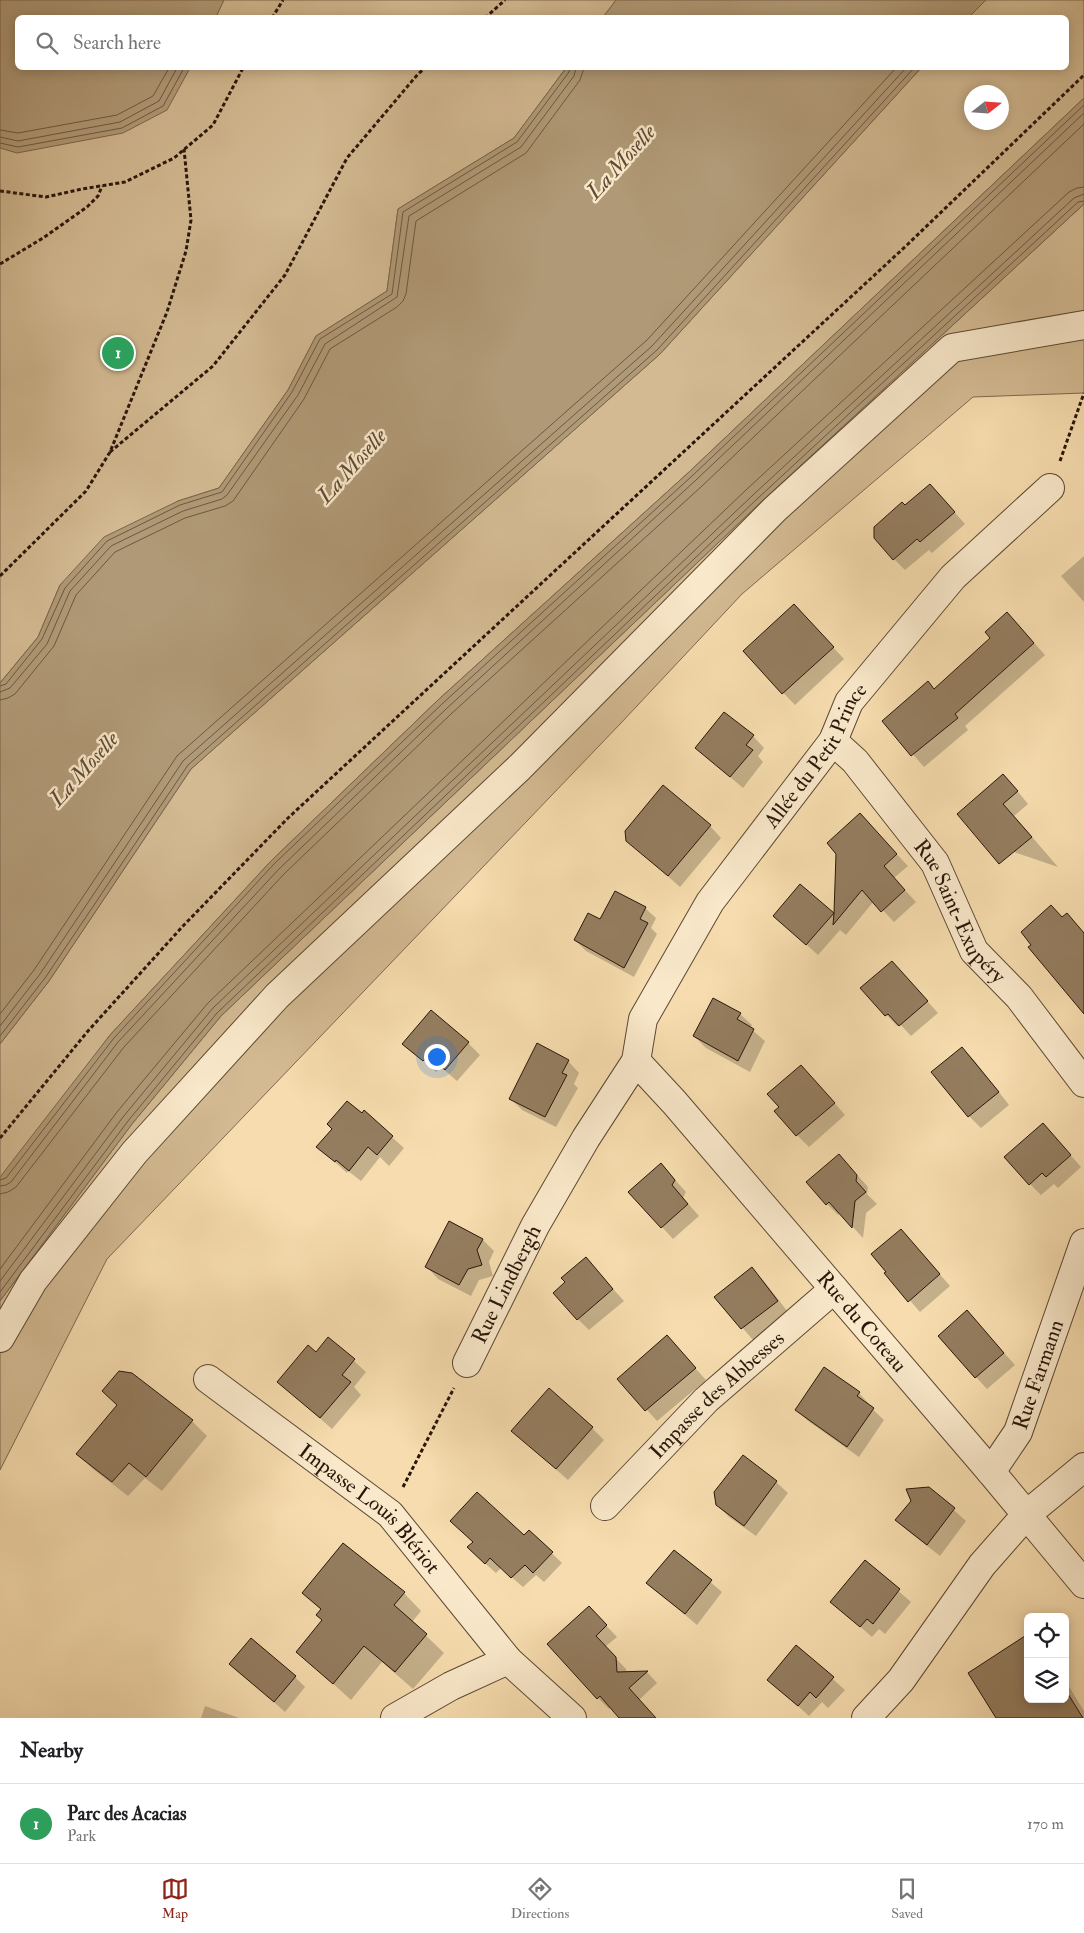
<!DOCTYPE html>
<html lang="en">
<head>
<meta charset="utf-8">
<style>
	body { margin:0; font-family:"IM FELL Double Pica",serif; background:#f6f6f6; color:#202124 }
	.controls { position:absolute; right:15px; bottom:15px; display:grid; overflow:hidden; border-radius:8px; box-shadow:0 2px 12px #0003 }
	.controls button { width:45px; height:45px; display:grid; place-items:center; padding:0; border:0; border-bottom:1px solid #e0e0e0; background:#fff; color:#202124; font:25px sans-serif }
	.compass { position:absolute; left:964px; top:85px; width:45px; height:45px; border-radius:50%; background:#fff; box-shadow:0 2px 12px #0003; rotate:73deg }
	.you { position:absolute; left:436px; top:1056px; width:18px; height:18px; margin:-12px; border:4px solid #fff; border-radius:50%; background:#1a73e8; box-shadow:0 0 0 8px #1a73e833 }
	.badge { display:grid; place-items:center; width:32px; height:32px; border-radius:50%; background:#8f2418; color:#fff; font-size:16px; font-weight:700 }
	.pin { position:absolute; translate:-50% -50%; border:2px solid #fff; box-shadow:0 1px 5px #0006 }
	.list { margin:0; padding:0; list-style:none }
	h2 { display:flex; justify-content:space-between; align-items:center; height:65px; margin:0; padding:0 20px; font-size:21px }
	h2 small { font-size:16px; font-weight:400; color:#757577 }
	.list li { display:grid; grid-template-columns:32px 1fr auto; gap:15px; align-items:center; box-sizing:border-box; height:80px; padding:0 20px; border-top:1px solid #e0e0e0 }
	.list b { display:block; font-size:19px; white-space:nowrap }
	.list p { margin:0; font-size:16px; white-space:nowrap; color:#757577 }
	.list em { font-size:16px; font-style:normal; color:#757577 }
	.icon { flex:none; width:28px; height:28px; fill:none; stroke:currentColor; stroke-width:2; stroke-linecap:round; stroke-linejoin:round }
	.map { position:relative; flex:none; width:1084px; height:1718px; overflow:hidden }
	.search { position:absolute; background:#fff; box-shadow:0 2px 12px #0003; left:15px; right:15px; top:15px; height:55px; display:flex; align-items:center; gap:12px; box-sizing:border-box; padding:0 18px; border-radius:8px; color:#757577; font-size:19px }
	.sheet { height:145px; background:#fff }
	nav { display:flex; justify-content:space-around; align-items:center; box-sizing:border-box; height:70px; border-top:1px solid #e0e0e0; background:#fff; font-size:14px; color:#757577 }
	nav a { display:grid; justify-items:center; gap:2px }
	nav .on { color:#8f2418 }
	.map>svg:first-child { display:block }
</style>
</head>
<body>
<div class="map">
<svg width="1084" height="1718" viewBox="0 0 1084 1718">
	<rect width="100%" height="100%" fill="#f6dcae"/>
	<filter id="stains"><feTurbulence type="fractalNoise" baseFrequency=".004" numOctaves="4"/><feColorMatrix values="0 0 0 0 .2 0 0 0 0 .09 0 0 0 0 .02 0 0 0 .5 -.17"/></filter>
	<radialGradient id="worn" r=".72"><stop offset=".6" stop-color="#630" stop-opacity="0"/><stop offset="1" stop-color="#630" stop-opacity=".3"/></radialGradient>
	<!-- green -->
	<path fill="#d3ba92" stroke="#7e684e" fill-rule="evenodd" d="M0,0H616L603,18H18V68H566L514,138L398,209L387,291L316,336L288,390L219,488L178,501L60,585L38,637L0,683Z
		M986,0H1084V98L689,472L438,700L271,861L110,1035L0,1184V1044L49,981L191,769L660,354L921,68H1066V18L968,17ZM972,92H1002V122H972Z
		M1084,204V393L973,397L742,594L621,723L107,1259L0,1470V1301L132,1124L221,1016L760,503Z"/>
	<!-- water -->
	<path fill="#b09976" stroke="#7a654b" d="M0,0H224L216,17L18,18V68H190L167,110L123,133L17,153L0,148Z
		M616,0H986L968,18L603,17Z
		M566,68H921L660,354L191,769L49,981L0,1044V683L38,637L60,585L104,537L178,501L219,488L288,390L316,336L387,291L398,209L514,138Z
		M1084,98V204L760,503L221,1016L132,1124L0,1301V1177L110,1035L271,861L438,700L689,472Z"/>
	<!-- shadow -->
	<path fill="#0003" d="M941,497L965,524L932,553L929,550L905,570L894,559L905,507Z
		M1084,556V602L1061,576Z
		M805,617L844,659L795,705L744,652Z
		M1018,625L1045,655L965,726L968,730L924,767L884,721L928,683L935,690Z
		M753,736L764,748L758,756L763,762L743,788L696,748Z
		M1015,788L1028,804L1014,816L1058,867L984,842L958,814Z
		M710,826L721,838L680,887L627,840Z
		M871,827L908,866L894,878L916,902L894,922L874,901L846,935L840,930L818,955L774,916L800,886L835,915Z
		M645,908L656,918L651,928L657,934L634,977L586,951L575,940L600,921Z
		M903,974L938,1013L911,1036L900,1024L897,1026L862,988Z
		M740,1014L752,1025L750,1028L765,1041L750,1072L706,1048L694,1036Z
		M404,1043H468L480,1055L457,1081L441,1067L436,1072Z
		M962,1048L974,1060L1009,1105L981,1128L969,1116Z
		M568,1061L579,1073L574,1084L578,1088L556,1127L522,1110L510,1098Z
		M813,1078L845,1115L809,1147L797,1135Z
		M364,1112L404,1148L389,1166L380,1157L361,1181L348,1171L347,1173L318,1147L333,1129Z
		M1043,1124L1081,1167L1058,1188L1054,1184L1041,1195L1030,1184Z
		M661,1164L686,1192L683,1198L699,1216L673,1239L662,1227Z
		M850,1167L868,1187L867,1194L877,1204L866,1213L863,1238L840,1213L838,1215L827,1204Z
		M449,1223L483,1240L494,1251L489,1262L493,1276L479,1280L471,1296L438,1279L427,1267Z
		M912,1242L950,1286L920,1312L886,1273Z
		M586,1259L624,1301L589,1330L578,1319Z
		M752,1269L763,1280L788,1312L753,1340L716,1297Z
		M967,1312L1015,1365L987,1389L976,1377Z
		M667,1337L706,1380L657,1421L619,1379Z
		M329,1338L366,1372L354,1387L361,1395L332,1429L279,1382L316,1354Z
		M825,1369L859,1393L870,1405L869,1406L884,1420L859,1457L808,1421L797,1410Z
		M192,1421L207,1436L162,1491L145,1478L128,1496L93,1469L77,1454Z
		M592,1428L604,1440L568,1480L525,1442Z
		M743,1457L776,1482L788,1493L756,1536L729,1517L717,1505Z
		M929,1488L966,1521L940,1556L908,1531L896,1520Z
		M529,1531L562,1563L544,1582L536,1575L523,1587L501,1568L496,1573L479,1558L525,1537Z
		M674,1551L722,1592L697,1625L648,1583Z
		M865,1562L911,1602L885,1634L879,1629L872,1637L832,1602Z
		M304,1593H404L421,1611L412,1622L444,1653L413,1689L382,1662L351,1700L297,1651L323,1620L321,1610Z
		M599,1618L617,1637L605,1647L626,1669L627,1673L647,1672L657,1683L639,1700L655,1718H621L611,1707L609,1709L598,1698L548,1644Z
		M796,1646L845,1690L828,1708L822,1702L809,1716L769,1680Z
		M231,1664L295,1677L305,1687L285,1712Z
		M1065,1680L1084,1711V1718H997L1028,1699H1065Z
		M205,1706L239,1718H201Z"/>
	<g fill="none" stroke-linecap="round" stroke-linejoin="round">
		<!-- shore -->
		<path stroke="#6c5840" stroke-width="1" d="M0,130L18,133L117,115L153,96L169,68
			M0,137L18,141L120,122L159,101L177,68
			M0,143L18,147L122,128L163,106L184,68
			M0,686L6,684L42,639L65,588L107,541L180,505L222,492L292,392L320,339L392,294L403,212L517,142L569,72L570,68
			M0,692L10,688L47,644L70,591L111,546L183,511L222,499L227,495L298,395L325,344L397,297L409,216L521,147L574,76L576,68
			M0,700L8,698L15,694L54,646L76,595L115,552L185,518L225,506L233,501L304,399L330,349L397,307L403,301L406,294L416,221L526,153L580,80L584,68
			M0,1014L34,970L177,756L647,340L896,68
			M0,1026L40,974L183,761L652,346L906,68
			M0,1036L45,978L188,765L657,350L914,68
			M0,1180L6,1178L114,1038L274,864L442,704L692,476L1084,105
			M0,1186L6,1185L11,1182L118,1042L279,869L446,709L696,480L1084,113
			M0,1194L8,1192L16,1187L124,1047L284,874L451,714L702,486L1084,124
			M0,1269L117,1112L208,1003L747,489L1069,192L1077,188L1084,187
			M0,1281L123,1117L213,1008L753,495L1074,198L1084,194
			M0,1292L128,1121L217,1013L757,499L1078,202L1084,201"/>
	</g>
	<!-- building -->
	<path fill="#947d5f" stroke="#29160a" d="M930,484L955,512L920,542L917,539L893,560L874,538V527L902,502L905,505Z
		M794,604L834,647L782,694L743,651Z
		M1007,612L1034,643L955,714L958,718L911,756L882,721L928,681L934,689L990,638L985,632Z
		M724,712L754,735L746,745L753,750L730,777L695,748Z
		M1003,774L1018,791L1003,804L1032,837L999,864L957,814Z
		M663,785L711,825L668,876L626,841L625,831Z
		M860,813L897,854L884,866L905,890L881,912L862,890L833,925L834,913L806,945L773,916L800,884L834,913L836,854L827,843Z
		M615,891L646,907L640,919L648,923L624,968L574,940L588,913L600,919Z
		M1051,905L1062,917L1067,913L1084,933V1014L1028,947L1031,945L1021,932Z
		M892,961L928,1001L899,1026L888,1014L885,1016L860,988Z
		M713,998L741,1013L737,1019L754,1029L738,1061L693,1036Z
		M431,1010L469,1042L445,1070L428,1056L423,1061L402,1044Z
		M537,1043L569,1060L562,1073L567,1075L545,1117L509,1099Z
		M962,1047L999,1092L968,1117L931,1072Z
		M801,1065L835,1103L796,1136L774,1111L779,1107L767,1094Z
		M347,1101L362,1113L364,1110L393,1136L377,1155L368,1147L349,1171L336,1160L335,1162L316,1147L332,1129L327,1124Z
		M1043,1123L1071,1155L1046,1177L1042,1173L1029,1185L1004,1157Z
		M839,1154L857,1175L856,1181L866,1192L855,1201L852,1228L829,1202L826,1205L806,1182Z
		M661,1163L675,1180L672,1185L688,1204L661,1228L628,1192Z
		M449,1221L483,1239L477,1250L482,1265L468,1269L459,1285L425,1267Z
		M901,1229L940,1274L908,1302L884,1273L886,1272L871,1254Z
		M586,1257L613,1289L577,1320L553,1293L565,1282L561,1278Z
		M752,1267L778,1301L741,1329L714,1297Z
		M967,1310L1004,1353L975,1378L938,1336Z
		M667,1335L696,1368L645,1411L617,1379Z
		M328,1337L355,1359L342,1375L351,1382L320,1418L277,1382L308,1345L316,1352Z
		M824,1367L860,1392L857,1396L874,1408L847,1447L795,1410Z
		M119,1371L132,1373L193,1420L146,1477L129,1463L112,1482L76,1454L117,1405L102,1391Z
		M549,1388L593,1427L556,1469L511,1431Z
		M743,1455L777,1481L744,1526L716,1505L714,1492Z
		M929,1487L955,1508L927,1545L895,1520L911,1501L906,1489Z
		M477,1492L524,1535L529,1530L553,1552L533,1573L525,1565L511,1578L490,1558L485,1564L467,1547L473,1542L450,1521Z
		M343,1543L405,1592L394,1605L427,1634L395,1672L364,1646L333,1684L296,1652L322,1620L316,1615L321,1609L302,1593Z
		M674,1550L712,1580L685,1614L646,1583Z
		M865,1560L900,1589L873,1624L867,1619L860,1627L830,1602Z
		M589,1606L607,1625L596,1636L616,1657L617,1672L648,1671L629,1688L656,1718H619L600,1696L597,1699L547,1644Z
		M1028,1634V1699H1065V1689L1083,1718H996L968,1673Z
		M251,1638L296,1676L274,1702L229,1664Z
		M796,1645L834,1677L816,1698L810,1692L798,1706L767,1680Z"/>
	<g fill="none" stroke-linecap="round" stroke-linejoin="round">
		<!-- minor casing -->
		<g stroke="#5c4833" stroke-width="30">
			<g id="minor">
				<path id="s1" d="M833,741L855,761L935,863L974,951L1019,997L1084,1083"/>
				<path id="s2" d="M636,1061L674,1102L991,1472L1084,1584"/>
				<path d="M0,1338L33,1281L134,1153L277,996L520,767L775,509L952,348L1084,325"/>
				<path id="s3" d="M467,1363L535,1226L586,1138L636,1061L643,1019L710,902L833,741L849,702L953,577L1050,488"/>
				<path id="s4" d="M208,1379L390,1514L508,1660L572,1718"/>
				<path id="s5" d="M991,1472L1018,1432L1084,1243"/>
				<path id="s6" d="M605,1506L706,1400L834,1289"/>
				<path d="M395,1718L451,1686L508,1660"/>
				<path d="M866,1718L901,1680L982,1565L1026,1515L1084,1467"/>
			</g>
		</g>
		<!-- path -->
		<path stroke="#29160a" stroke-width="3" stroke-dasharray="4 2.5" stroke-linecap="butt" d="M272,18L283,0
			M485,18L505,0
			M0,191L46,197L82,189L125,182L174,158L213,125L243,68
			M0,264L43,238L87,207L98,196L102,186
			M110,452L213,366L285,275L347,158L418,74L425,68
			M1060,461L1084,393
			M0,576L86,491L110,452L167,312L186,251L191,220L184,149
			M0,1138L88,1031L183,926L288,818L907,245L1084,75
			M403,1487L454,1388"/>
		<!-- minor -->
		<use href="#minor" stroke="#f9e8ca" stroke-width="28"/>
	</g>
	<g text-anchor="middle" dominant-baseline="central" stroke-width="5" stroke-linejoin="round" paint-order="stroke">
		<!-- street labels -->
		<g font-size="21" fill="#29160a" stroke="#f9e8ca">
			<text stroke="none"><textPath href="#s3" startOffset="705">Allée du Petit Prince</textPath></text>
			<text stroke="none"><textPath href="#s1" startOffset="214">Rue Saint-Exupéry</textPath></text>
			<text stroke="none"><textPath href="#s3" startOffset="88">Rue Lindbergh</textPath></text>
			<text stroke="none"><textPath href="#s2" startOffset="345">Rue du Coteau</textPath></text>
			<text stroke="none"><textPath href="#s5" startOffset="109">Rue Farmann</textPath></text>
			<text stroke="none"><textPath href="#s6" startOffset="158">Impasse des Abbesses</textPath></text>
			<text stroke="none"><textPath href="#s4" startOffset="208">Impasse Louis Blériot</textPath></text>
		</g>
		<!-- water labels -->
		<g font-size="22" font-style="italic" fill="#5f4a35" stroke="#f9e8ca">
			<text transform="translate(621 162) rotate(-48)">La Moselle</text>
			<text transform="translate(352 466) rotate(-48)">La Moselle</text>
			<text transform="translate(84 769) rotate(-48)">La Moselle</text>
		</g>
	</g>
	<rect width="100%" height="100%" filter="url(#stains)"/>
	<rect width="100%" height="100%" fill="url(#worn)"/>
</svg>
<div class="controls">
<button><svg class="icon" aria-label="locate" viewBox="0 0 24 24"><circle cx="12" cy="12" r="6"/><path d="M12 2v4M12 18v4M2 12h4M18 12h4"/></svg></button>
<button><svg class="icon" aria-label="layers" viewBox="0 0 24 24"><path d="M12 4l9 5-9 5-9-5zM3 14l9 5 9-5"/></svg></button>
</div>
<svg class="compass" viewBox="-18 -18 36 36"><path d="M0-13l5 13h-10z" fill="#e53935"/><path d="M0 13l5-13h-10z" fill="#757577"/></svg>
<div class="you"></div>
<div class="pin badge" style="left:118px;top:353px;background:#2e9e5b">1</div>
<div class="search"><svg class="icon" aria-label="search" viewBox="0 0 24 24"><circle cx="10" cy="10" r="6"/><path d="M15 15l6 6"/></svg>Search here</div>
</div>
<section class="sheet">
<h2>Nearby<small></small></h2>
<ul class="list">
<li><span class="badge" style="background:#2e9e5b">1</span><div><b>Parc des Acacias</b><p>Park</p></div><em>170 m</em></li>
</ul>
</section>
<nav>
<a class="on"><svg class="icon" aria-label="map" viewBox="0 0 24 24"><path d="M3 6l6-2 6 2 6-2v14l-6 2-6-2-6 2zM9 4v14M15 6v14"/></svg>Map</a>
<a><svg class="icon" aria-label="directions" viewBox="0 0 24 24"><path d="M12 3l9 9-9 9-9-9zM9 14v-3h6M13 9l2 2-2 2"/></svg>Directions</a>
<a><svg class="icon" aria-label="saved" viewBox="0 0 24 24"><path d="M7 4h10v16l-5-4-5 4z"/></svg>Saved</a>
</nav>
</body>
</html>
